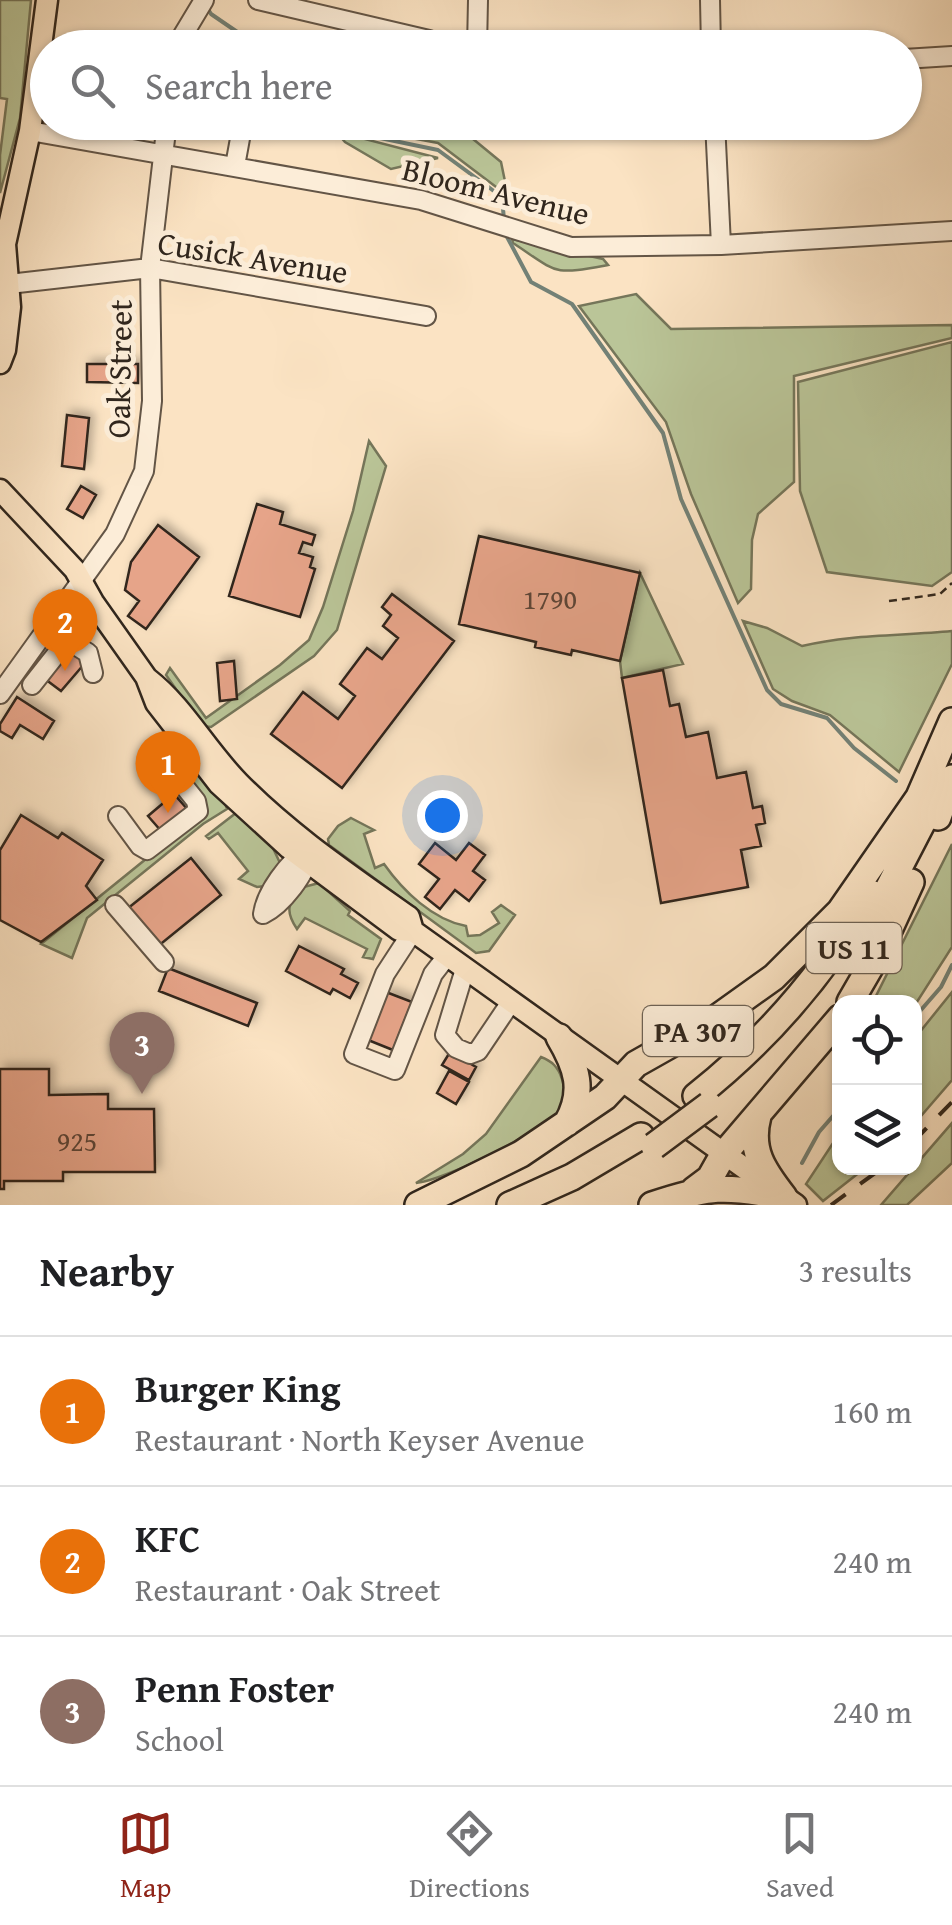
<!DOCTYPE html>
<html lang="en">
<head>
<meta charset="utf-8">
<style>
	body { margin:0; font-family:"Gentium Book Plus",serif; background:#f2f2f2; color:#202124 }
	.controls { position:absolute; right:30px; bottom:30px; display:grid; overflow:hidden; border-radius:20px; box-shadow:0 2px 8px #0004 }
	.controls button { width:90px; height:90px; display:grid; place-items:center; padding:0; border:0; border-bottom:2px solid #e0e0e0; background:#fff; color:#202124; font:50px sans-serif }
	.you { position:absolute; left:442px; top:815px; width:35px; height:35px; margin:-25px; border:8px solid #fff; border-radius:50%; background:#1a73e8; box-shadow:0 0 0 15px #1a73e833 }
	.badge { display:grid; place-items:center; width:65px; height:65px; border-radius:50%; background:#8f2418; color:#fff; font-size:32px; font-weight:700 }
	.pin { position:absolute; translate:-50% -82px; filter:drop-shadow(0 2px 5px #0008) }
	.pin::after { content:''; position:absolute; top:52px; width:35px; height:30px; background:inherit; clip-path:polygon(0 0,100% 0,50% 100%) }
	.list { margin:0; padding:0; list-style:none }
	h2 { display:flex; justify-content:space-between; align-items:center; height:130px; margin:0; padding:0 40px; font-size:42px }
	h2 small { font-size:32px; font-weight:400; color:#757577 }
	.list li { display:grid; grid-template-columns:65px 1fr auto; gap:30px; align-items:center; box-sizing:border-box; height:150px; padding:0 40px; border-top:2px solid #e0e0e0 }
	.list b { display:block; font-size:38px; white-space:nowrap }
	.list p { margin:0; font-size:32px; white-space:nowrap; color:#757577 }
	.list em { font-size:32px; font-style:normal; color:#757577 }
	.icon { flex:none; width:55px; height:55px; fill:none; stroke:currentColor; stroke-width:2; stroke-linecap:round; stroke-linejoin:round }
	.map { position:relative; flex:none; width:952px; height:1205px; overflow:hidden }
	.search { position:absolute; background:#fff; box-shadow:0 2px 8px #0004; left:30px; right:30px; top:30px; height:110px; display:flex; align-items:center; gap:25px; box-sizing:border-box; padding:0 35px; border-radius:55px; color:#757577; font-size:38px }
	.sheet { height:580px; background:#fff }
	nav { display:flex; justify-content:space-around; align-items:center; box-sizing:border-box; height:140px; border-top:2px solid #e0e0e0; background:#fff; font-size:28px; color:#757577 }
	nav a { display:grid; justify-items:center; gap:5px }
	nav .on { color:#8f2418 }
	.map>svg:first-child { display:block }
</style>
</head>
<body>
<div class="map">
<svg width="952" height="1205" viewBox="0 0 952 1205">
	<defs>
		<filter id="shadow"><feDropShadow dx="4.5" dy="-4.5" stdDeviation="5" flood-color="#0004"/></filter>
	</defs>
	<rect width="100%" height="100%" fill="#fbe3c3"/>
	<filter id="stains"><feTurbulence type="fractalNoise" baseFrequency=".002" numOctaves="4"/><feColorMatrix values="0 0 0 0 .2 0 0 0 0 .09 0 0 0 0 .02 0 0 0 .5 -.17"/></filter>
	<radialGradient id="worn" r=".72"><stop offset=".6" stop-color="#630" stop-opacity="0"/><stop offset="1" stop-color="#630" stop-opacity=".3"/></radialGradient>
	<!-- green -->
	<path fill="#bac598" stroke="#75765a" stroke-width="2.5" d="M0,0H31L20,118L0,193V155L7,99L0,98Z
		M329,123H342L353,136L438,158L391,169L345,142Z
		M447,123L456,125L501,162L508,196L438,143L358,128L354,123Z
		M512,239L603,259L608,265C551,275 560,274 513,243Z
		M636,294L671,329L952,325V338L794,376V482L758,514L752,540L751,589L738,603L691,494L666,422L579,306Z
		M952,342V572L932,586L827,572L800,491L798,382Z
		M369,441L386,466L337,630L314,656L211,727L202,726L166,675L170,668L206,718L280,665L309,640L323,607L353,511Z
		M640,573L683,664L622,678L620,661Z
		M743,621L767,628L802,646C851,634 902,636 952,631V664L899,772L830,715L792,701L773,689Z
		M193,767L224,800L227,809L203,824L87,918L72,958L41,944L199,816L183,776Z
		M236,813L272,846L280,863L279,871L265,886L257,887L239,879L248,871L218,833L209,839L206,836Z
		M351,818L374,830L364,834L375,868L384,864C403,891 433,920 466,926L468,936L480,935L499,923L492,912L501,905L515,915L489,951L476,953L329,845L328,839L338,826Z
		M952,844V947L915,1005L873,1002Z
		M319,883L350,911L348,915L381,939L373,959L363,957L367,949L305,918L297,929C285,911 288,904 300,888Z
		M952,992V1080L915,1123V1038Z
		M541,1057C552,1061 558,1067 562,1079C565,1088 568,1101 562,1109C544,1131 443,1181 416,1183L463,1154L486,1134Z
		M952,1123V1163L907,1205H881Z
		M839,1134L840,1168H865L823,1201L806,1184Z"/>
	<g fill="none" stroke-linecap="round" stroke-linejoin="round">
		<!-- stream -->
		<path stroke="#738176" stroke-width="4" d="M206,6L211,14L249,40L291,41L295,48
			M347,122L356,133L438,150L502,197L504,220
			M506,235L531,282L572,304L663,433L681,499L767,690L781,704L827,718L854,748L896,781
			M914,1018L941,987L952,965
			M802,1163L819,1132L840,1108"/>
	</g>
	<!-- building -->
	<path fill="#e6a489" stroke="#30261d" stroke-width="2.5" filter="url(#shadow)" d="M87,364H138V383L87,382Z
		M67,415L89,418L84,469L62,466Z
		M81,486L96,495L83,518L67,509Z
		M257,504L283,512L280,524L315,535L312,545L303,542L299,553L313,557L310,567L315,569L300,617L229,596Z
		M158,525L199,557L146,629L128,616L139,601L125,590L131,562Z
		M479,536L640,573L620,661L572,650L571,655L535,647L536,642L459,624Z
		M392,594L454,641L342,788L271,734L303,692L338,719L355,696L340,684L367,648L382,659L398,638L383,626L391,615L382,607Z
		M69,650L85,663L61,691L45,679Z
		M234,661L237,699L220,701L217,663Z
		M663,670L670,706L679,704L686,737L708,732L717,778L746,772L753,808L762,806L765,823L756,825L761,846L741,850L748,887L661,903L622,678Z
		M17,697L54,721L43,739L20,725L12,738L0,731V724Z
		M174,794L188,810L162,832L148,816Z
		M21,815L58,838L62,833L103,860L86,886L97,900L41,942L0,920V850Z
		M435,843L456,860L469,843L485,855L473,871L485,880L469,901L455,890L440,909L425,897L439,879L419,864Z
		M191,858L221,895L157,947L127,909Z
		M299,946L344,969L341,974L358,983L350,998L333,989L330,994L286,971Z
		M168,968L257,1003L248,1026L159,991Z
		M386,992L412,1002L393,1050L368,1040Z
		M450,1052L476,1067L469,1080L442,1065Z
		M0,1069H49V1095L108,1094V1109H154L155,1172H63V1181H4V1189H0Z
		M449,1071L469,1082L456,1104L437,1093Z"/>
	<g fill="none" stroke-linecap="round" stroke-linejoin="round">
		<!-- minor casing -->
		<g stroke="#635546" stroke-width="22">
			<path id="minor" d="M258,0L429,40L442,48
				M710,0L711,48
				M178,48L180,40L204,0
				M257,48V46
				M477,48L478,0
				M904,59L952,56
				M715,122L721,245
				M30,131L421,200L571,247L721,245L952,231
				M235,166L243,122
				M9,284L150,268L426,316
				M32,685L62,647L72,643L88,653L93,673
				M0,694L115,534L144,471L152,401L150,268L167,122
				M118,816L140,846L147,850L198,811L196,801L172,771
				M115,905L164,962
				M263,914C282,905 307,873 310,852
				M263,914C266,892 288,863 307,850
				M413,931L385,974L354,1054L395,1070L433,974L447,956
				M465,969L445,1035L456,1048L470,1054L478,1051L511,1002"/>
		</g>
		<!-- major casing -->
		<g stroke="#30261d" stroke-width="25">
			<path id="major" d="M0,363L5,350L10,307L5,244L30,131L47,0
				M0,490L75,570L93,602L146,677L156,703L219,784L289,848L399,930L413,931L796,1205
				M148,679C184,707 206,750 239,783C290,835 350,875 409,917L413,931"/>
		</g>
		<!-- highway casing -->
		<g stroke="#30261d" stroke-width="30">
			<path id="highway" d="M912,813L952,721
				M938,817L952,778
				M873,918L935,798
				M850,1002L879,952L911,882
				M559,1037C577,1067 585,1091 567,1123
				M696,1096C767,1040 826,971 871,893
				M758,1116C749,1150 763,1170 784,1197
				M694,1190L710,1178L723,1155L840,1018
				M418,1205L521,1154L605,1097L636,1064L714,1020L774,977L840,911L919,797
				M510,1205L572,1177L641,1136
				M652,1205C708,1186 726,1185 784,1197"/>
		</g>
		<!-- path -->
		<path stroke="#30261d" stroke-width="2.5" stroke-dasharray="8 5" stroke-linecap="butt" d="M889,601L940,594L952,583"/>
		<!-- minor -->
		<use href="#minor" stroke="#fcedd8" stroke-width="18"/>
		<!-- major -->
		<use href="#major" stroke="#fbe3c3" stroke-width="20"/>
		<!-- highway -->
		<use href="#highway" stroke="#fbe3c3" stroke-width="25"/>
		<!-- rail -->
		<path stroke="#30261d" stroke-width="4" stroke-dasharray="18 18" stroke-linecap="butt" d="M914,1141L952,1102
			M831,1205L882,1168"/>
		<!-- highway-bridge casing -->
		<g stroke="#30261d" stroke-width="30" stroke-linecap="butt">
			<path id="highway-bridge" d="M654,1146L709,1105"/>
		</g>
		<!-- highway-bridge -->
		<use href="#highway-bridge" stroke="#fbe3c3" stroke-width="25"/>
	</g>
	<g text-anchor="middle" dominant-baseline="central" stroke-width="10" stroke-linejoin="round" paint-order="stroke">
		<!-- number labels -->
		<g font-size="28" fill="#5e4638">
			<text x="550" y="598">1790</text>
			<text x="77" y="1140">925</text>
		</g>
		<!-- shield labels -->
		<g fill="#fcedd8" stroke="#6d6255" stroke-width="2.5">
			<rect x="806.5" y="923" width="95" height="50" rx="8"/>
			<rect x="643" y="1006" width="110" height="50" rx="8"/>
		</g>
		<g font-size="30" font-weight="bold" fill="#30261d">
			<text x="854" y="948">US 11</text>
			<text x="698" y="1031">PA 307</text>
		</g>
		<!-- street labels -->
		<g font-size="32" fill="#30261d" stroke="#fcedd8">
			<text transform="translate(496 191) rotate(14)">Bloom Avenue</text>
			<text transform="translate(253 257) rotate(9)">Cusick Avenue</text>
			<text transform="translate(119 369) rotate(-89)">Oak Street</text>
		</g>
	</g>
	<rect width="100%" height="100%" filter="url(#stains)"/>
	<rect width="100%" height="100%" fill="url(#worn)"/>
</svg>
<div class="controls">
<button><svg class="icon" aria-label="locate" viewBox="0 0 24 24"><circle cx="12" cy="12" r="6"/><path d="M12 2v4M12 18v4M2 12h4M18 12h4"/></svg></button>
<button><svg class="icon" aria-label="layers" viewBox="0 0 24 24"><path d="M12 4l9 5-9 5-9-5zM3 14l9 5 9-5"/></svg></button>
</div>
<div class="you"></div>
<div class="pin badge" style="left:168px;top:813px;background:#e8710a">1</div>
<div class="pin badge" style="left:65px;top:671px;background:#e8710a">2</div>
<div class="pin badge" style="left:142px;top:1094px;background:#8d6e63">3</div>
<div class="search"><svg class="icon" aria-label="search" viewBox="0 0 24 24"><circle cx="10" cy="10" r="6"/><path d="M15 15l6 6"/></svg>Search here</div>
</div>
<section class="sheet">
<h2>Nearby<small>3 results</small></h2>
<ul class="list">
<li><span class="badge" style="background:#e8710a">1</span><div><b>Burger King</b><p>Restaurant · North Keyser Avenue</p></div><em>160 m</em></li>
<li><span class="badge" style="background:#e8710a">2</span><div><b>KFC</b><p>Restaurant · Oak Street</p></div><em>240 m</em></li>
<li><span class="badge" style="background:#8d6e63">3</span><div><b>Penn Foster</b><p>School</p></div><em>240 m</em></li>
</ul>
</section>
<nav>
<a class="on"><svg class="icon" aria-label="map" viewBox="0 0 24 24"><path d="M3 6l6-2 6 2 6-2v14l-6 2-6-2-6 2zM9 4v14M15 6v14"/></svg>Map</a>
<a><svg class="icon" aria-label="directions" viewBox="0 0 24 24"><path d="M12 3l9 9-9 9-9-9zM9 14v-3h6M13 9l2 2-2 2"/></svg>Directions</a>
<a><svg class="icon" aria-label="saved" viewBox="0 0 24 24"><path d="M7 4h10v16l-5-4-5 4z"/></svg>Saved</a>
</nav>
</body>
</html>
